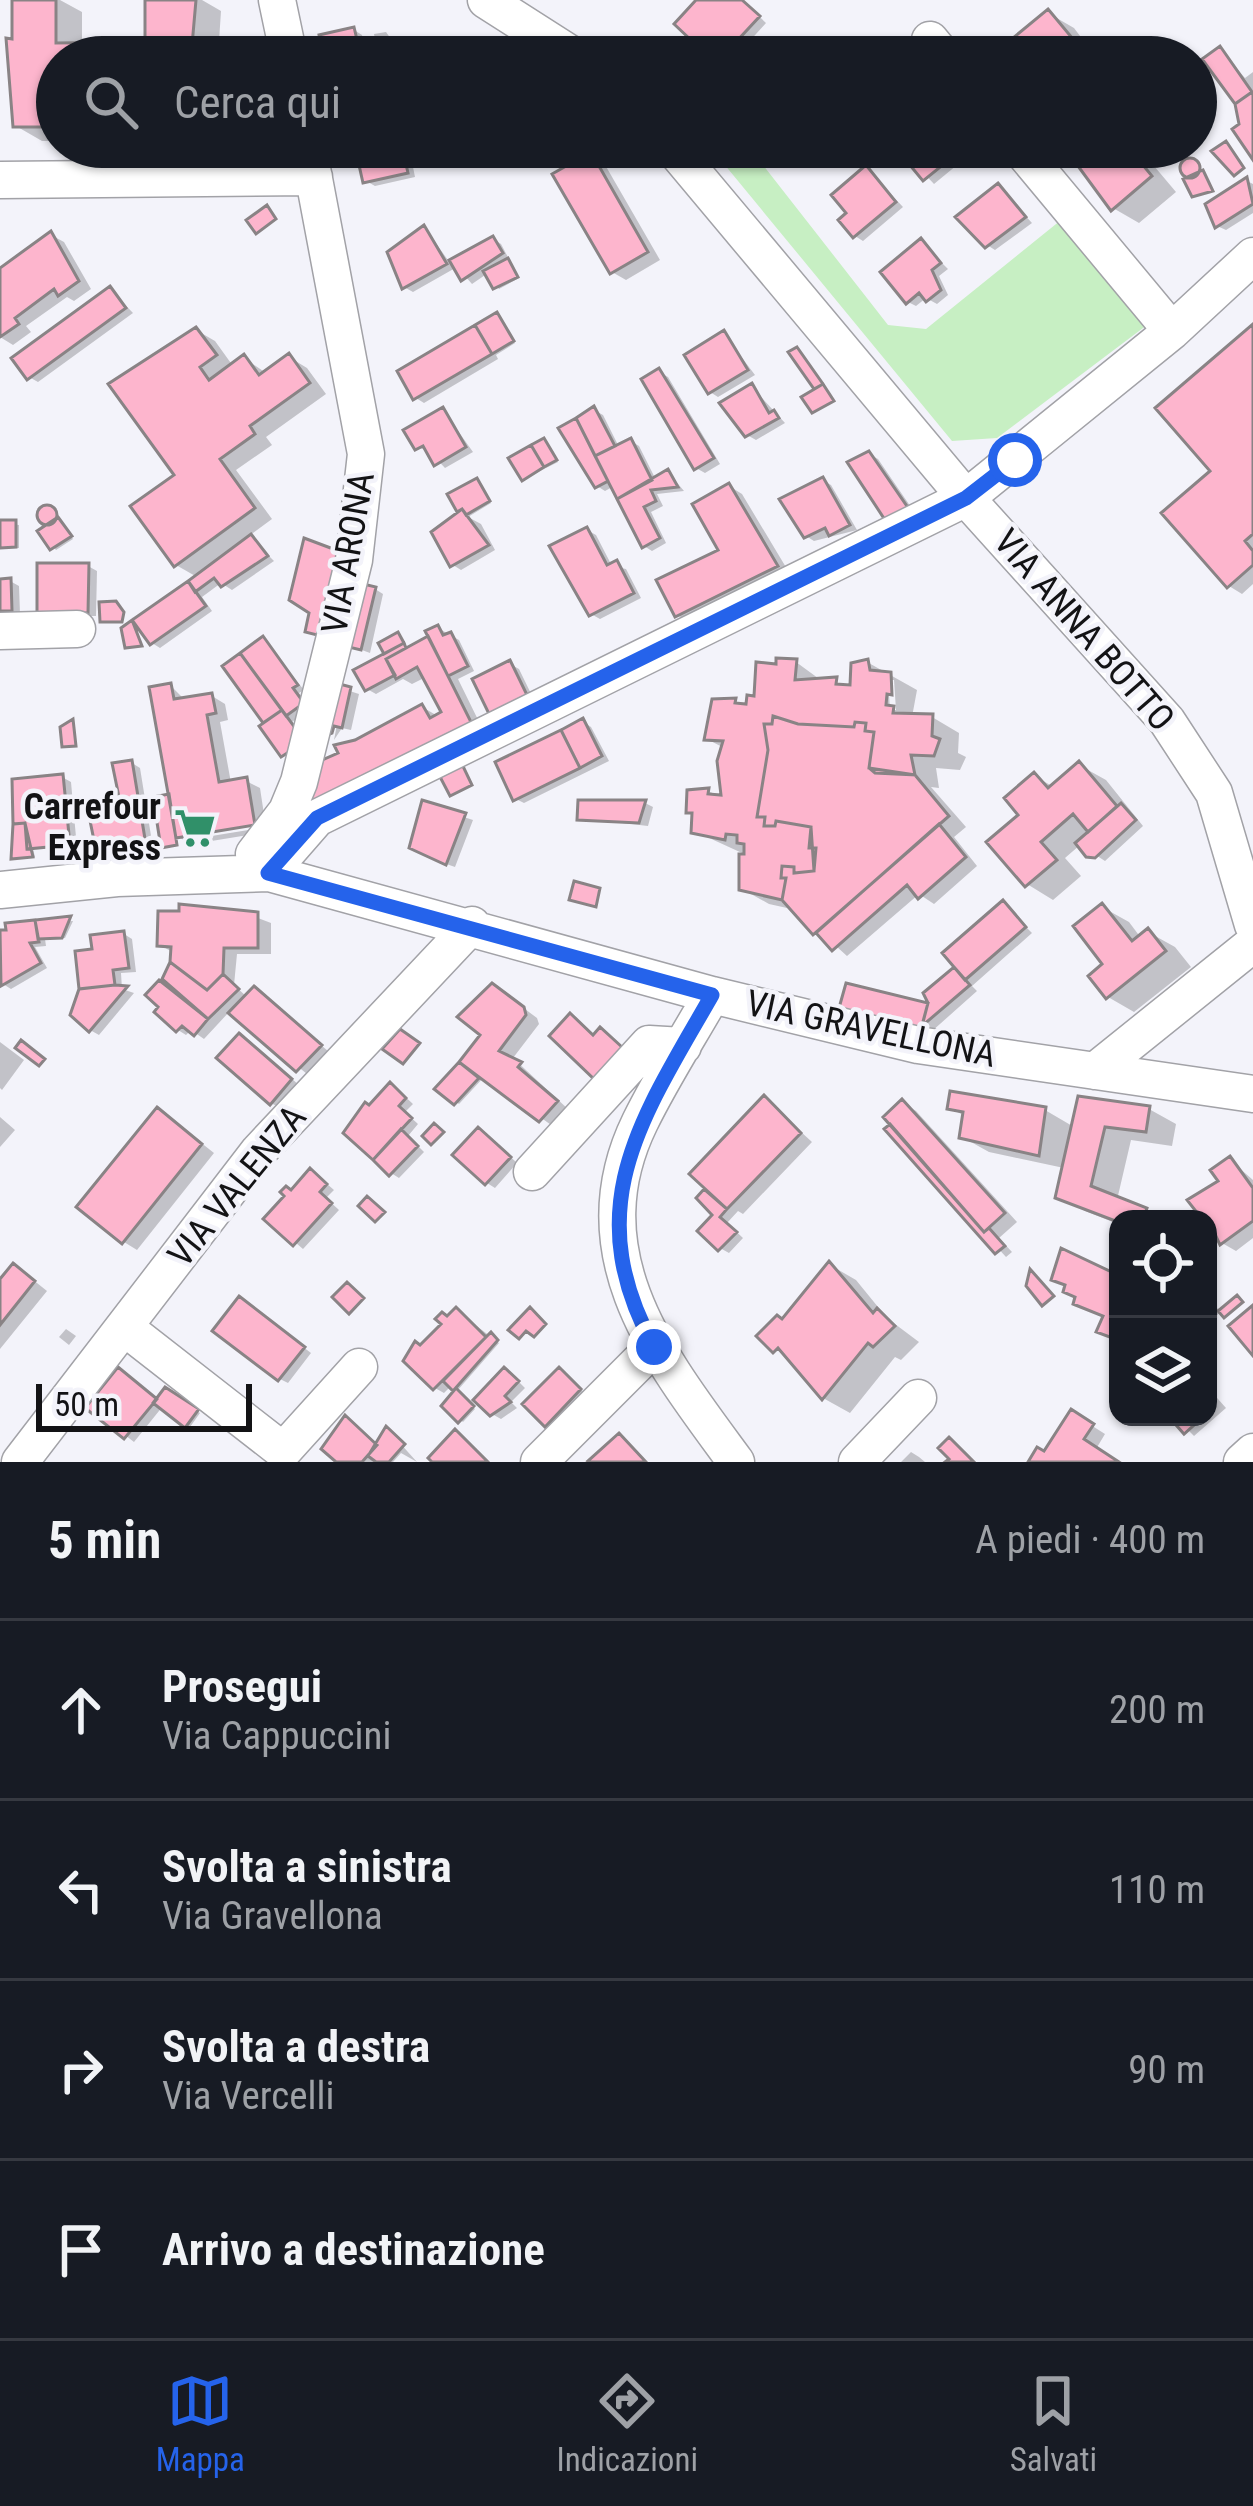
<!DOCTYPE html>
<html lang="it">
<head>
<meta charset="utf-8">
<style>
	body { margin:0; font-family:"Roboto Condensed",sans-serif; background:#20242c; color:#f1f3f6 }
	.controls { position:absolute; right:36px; bottom:36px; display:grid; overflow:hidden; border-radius:24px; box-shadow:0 3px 9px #0004 }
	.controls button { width:108px; height:108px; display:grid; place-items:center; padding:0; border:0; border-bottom:3px solid #363941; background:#171b24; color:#f1f3f6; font:60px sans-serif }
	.scale { position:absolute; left:36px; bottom:30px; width:216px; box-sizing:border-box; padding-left:12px; border:6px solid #131315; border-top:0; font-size:33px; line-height:42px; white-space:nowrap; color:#131315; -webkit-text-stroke:9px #f3f3fa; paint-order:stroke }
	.stop { position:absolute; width:36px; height:36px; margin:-27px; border:9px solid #2563eb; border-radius:50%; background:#fff }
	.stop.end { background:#2563eb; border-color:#fff; box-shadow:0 3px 12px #0008 }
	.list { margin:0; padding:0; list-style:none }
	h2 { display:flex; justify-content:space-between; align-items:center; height:156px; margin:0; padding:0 48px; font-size:51px }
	h2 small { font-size:39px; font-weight:400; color:#9ea1a6 }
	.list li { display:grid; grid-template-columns:78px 1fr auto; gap:36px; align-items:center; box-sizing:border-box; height:180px; padding:0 48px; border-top:3px solid #363941 }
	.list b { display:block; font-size:45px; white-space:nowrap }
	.list p { margin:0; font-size:39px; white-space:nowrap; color:#9ea1a6 }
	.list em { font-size:39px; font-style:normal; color:#9ea1a6 }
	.icon { flex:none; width:66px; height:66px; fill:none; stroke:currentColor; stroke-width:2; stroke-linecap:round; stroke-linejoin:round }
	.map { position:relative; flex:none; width:1253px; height:1462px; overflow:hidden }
	.search { position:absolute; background:#171b24; box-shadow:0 3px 9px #0004; left:36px; right:36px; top:36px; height:132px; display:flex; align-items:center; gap:30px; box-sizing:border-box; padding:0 42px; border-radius:66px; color:#9ea1a6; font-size:45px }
	.sheet { height:876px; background:#171b24 }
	nav { display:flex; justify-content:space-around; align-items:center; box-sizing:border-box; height:168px; border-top:3px solid #363941; background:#171b24; font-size:33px; color:#9ea1a6 }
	nav a { display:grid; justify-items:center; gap:6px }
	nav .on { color:#2563eb }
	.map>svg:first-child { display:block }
</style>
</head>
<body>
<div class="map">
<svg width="1253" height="1462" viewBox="0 0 1253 1462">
	<rect width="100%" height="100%" fill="#f3f3fa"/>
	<!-- green -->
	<path fill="#c7efc3" d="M710,147H749L888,325L926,329L1061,220L1147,325L997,438L952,441Z"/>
	<!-- shadow -->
	<path fill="#0003" fill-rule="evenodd" d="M15,0H60L82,12V46L148,45V0H202L221,11L218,57H57V141H42L16,126Z
		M700,0H742L766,23L735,57H713Z
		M1048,13L1074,28L1096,57H1022Z
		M354,30L362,35L367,57H327Z
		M386,32L391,39H375L374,34Z
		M883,47L891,52L896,57H870Z
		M1220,49L1245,78L1253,72V155Z
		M358,147H409L415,177L375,186L366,181Z
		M781,147H841L817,167L799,151L793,156Z
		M899,147H971L974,151L934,184Z
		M1066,147H1146L1154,156L1149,160L1176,192L1139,223L1113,208Z
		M590,155L604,163L660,260L626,280L612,272Z
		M1192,159L1196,161L1214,192L1194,195L1182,165Z
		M867,169L903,207L863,241L855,236L850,213Z
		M1247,181L1253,184V213L1226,230L1217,226Z
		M998,186L1032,223L995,250L987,245Z
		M425,228L450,263L493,239L501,244L519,278L499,289L488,273L472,284L457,267L413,292L404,287Z
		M51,235L64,242L91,289L74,301L67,297L26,326L31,332L13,345L0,337V272Z
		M921,242L948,269L939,276L948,295L937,304L926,298L916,306L908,302Z
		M110,289L133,313L38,382L29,377Z
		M500,318L515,343L496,355L498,359L424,403L416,398Z
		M1253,328V584L1242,594L1229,586L1214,471Z
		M196,330L215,341L233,366L244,358L266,373L289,357L307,368L326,394L266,437L272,445L236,470L272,519L249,536L274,561L232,590L221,583L202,597L212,611L160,648L152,643L197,577L176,565L178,475L112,384Z
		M724,334L755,375L718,397L710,392Z
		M659,372L668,377L720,464L705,473L696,468Z
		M752,387L785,423L756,440L747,435Z
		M443,410L473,452L445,468L429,451L417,447Z
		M594,410L603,415L619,447L631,441L639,446L656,480L668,472L684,491L657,494L663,506L651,512L666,543L652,551L644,546L614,486L605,491L597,486L562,429Z
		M547,443L558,462L524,479Z
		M869,454L878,459L917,516L851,463Z
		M822,480L831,485L857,530L814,541L806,536Z
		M480,483L491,503L468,517L481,524L495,550L461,570L453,565L465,510Z
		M729,486L742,494L790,574L691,623L677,615L723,551Z
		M48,505L73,539L56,550L40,531Z
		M0,523L19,525V548H0Z
		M587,530L596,535L612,566L626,569L641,598L600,619L591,614Z
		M88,566L97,571L96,616H49Z
		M10,581L19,586L20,614H0V582Z
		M375,589L383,594L370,653L343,643Z
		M438,628L459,640L474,671L458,679L485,734L356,743L422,707L436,715L445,713L426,677L412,684L403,679L376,694L367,689L387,662L432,637Z
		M263,640L304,690L299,693L310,709L292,722L304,736L292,759L226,667Z
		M796,662L822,681L849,688L867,662L917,690L912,717H932L959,733L958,753L966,757L960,770L936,768L939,788L931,787L966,827L954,837L977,866L934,904L919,894L847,956L796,910L769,904L742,889V853L694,831L708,791L724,798V748L707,739L735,701L749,709L756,699L758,665ZM888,680H894L896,710H890Z
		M510,664L519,669L536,704L502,720Z
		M171,686L185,700L212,696L225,704L228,720L220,722L231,783L246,781L260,788L265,821L187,833V840L266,827L267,832L193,844L173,835L175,846H164L172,796Z
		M334,686L359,694L351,730L342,728L334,740L339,714L335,713L328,740L322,737Z
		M583,722L591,727L609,761L524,803L516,799Z
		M132,763L140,768L153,848L107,853L99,848L123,805Z
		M1079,765L1106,780L1143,826L1105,861L1080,845L1065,858L1081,876L1053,900L1027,884L1022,815L1034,776L1054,787Z
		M62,777L71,782L77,848L33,849L35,857H13L12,842L18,841Z
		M645,803L653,807L648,826L580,818Z
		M424,804L473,820L455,867L429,858Z
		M1003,904L1032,933L972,986L977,991L931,1032L851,1012L926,1006V994L959,967Z
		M182,907L235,909L271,923V954H237L234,985L247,997L263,994L329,1052L307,1074L230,1011L204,1039L191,1030L186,1035L178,1030L189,999L174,953L160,945Z
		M1102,907L1129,922L1141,938L1148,932L1175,947L1191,967L1134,1012L1108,997Z
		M73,921L65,938L45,939L46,946L35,947L47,968L11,989L3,984L0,937L8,926Z
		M124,934L132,939L136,972L121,973L122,989L134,993L99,1035L90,1030L95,952Z
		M506,995L537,1018L539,1024L513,1058L569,1110L554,1127L484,1077L459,1104L439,1088L484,1035Z
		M248,1041L299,1085L280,1108L271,1103Z
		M0,1042L24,1060L2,1090L0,1088Z
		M399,1091L413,1104L405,1112L418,1124L408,1136L424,1152L399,1178L391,1173Z
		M765,1099L812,1142L743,1214L738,1211L727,1223L743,1238L729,1253L720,1248L717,1215L705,1193L719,1201Z
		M903,1103L916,1111L1017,1222L999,1238L1012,1252L1006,1257L889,1129Z
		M950,1108L1045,1110L1074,1127L1149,1109L1176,1124L1172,1146L1131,1140L1117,1200L1160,1219H1118V1224L1085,1211L1058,1196L1064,1168L989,1152L962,1137L965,1116Z
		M0,1117L15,1130L0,1147Z
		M171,1119L214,1153L137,1250L124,1242Z
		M487,1135L517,1163L495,1188L487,1183Z
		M1230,1160L1253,1180V1238L1236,1251L1222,1243L1192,1200L1223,1182Z
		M319,1177L334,1190L326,1198L339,1210L303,1249L267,1218L287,1190L292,1193Z
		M830,1265L856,1280L887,1318L919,1342L901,1360L895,1357L850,1413L823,1398L814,1379L760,1336L784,1322Z
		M27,1275L47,1291L0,1349V1284Z
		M1211,1302L1221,1312L1208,1322V1304Z
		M248,1305L311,1353L288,1383L280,1379Z
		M457,1311L499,1343L457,1391L475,1409L463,1422L445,1406L458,1391L452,1385L444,1393L435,1388L407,1361L416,1345L421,1348L445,1324L443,1315L449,1319Z
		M66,1329L76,1336L69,1345L59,1337Z
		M513,1376L525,1388L511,1402L517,1408L501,1419L492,1414Z
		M567,1376L588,1396L555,1429L547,1424Z
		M1208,1378L1210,1390L1226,1408L1194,1436L1175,1417H1208Z
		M166,1391L200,1413L190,1427L163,1406L134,1442L90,1408L158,1401Z
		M1072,1413L1105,1434L1096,1449L1115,1462H1032L1038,1451L1045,1455Z
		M389,1431L417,1462L401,1453L393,1462H340L325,1449L378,1446Z
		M911,1452L919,1457L925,1462H901Z"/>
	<!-- building -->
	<path fill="#fdb5cd" stroke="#898385" stroke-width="3" d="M12,0H56V43L145,42V0H196L191,57H57V127H13L6,38L12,39Z
		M696,0H742L760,16L722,57H709L674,24Z
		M1048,9L1073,39L1082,57H1019L1007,43Z
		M354,27L361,57H323L319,35Z
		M1220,46L1252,92L1235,104L1202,59Z
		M1252,92L1253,93V160L1232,129L1239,124L1235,104Z
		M1226,141L1244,168L1234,176L1211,151Z
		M355,147H402L408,173L363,183Z
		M792,147H827L806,165Z
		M895,147H965L923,181Z
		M1064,147H1128L1152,176L1111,211Z
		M591,152L648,252L610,274L552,174Z
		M1180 168a10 10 0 1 1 20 0a10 10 0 1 1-20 0Z
		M866,165L896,202L853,238L838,220L846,213L831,195Z
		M1203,170L1213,191L1192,197L1183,179Z
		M1247,177L1253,204L1215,228L1205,204Z
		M998,183L1026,217L985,248L955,217Z
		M267,205L276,219L256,234L246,220Z
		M424,225L447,264L402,289L387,252Z
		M51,231L79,281L58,296L54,289L15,318L19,324L0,337V268Z
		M493,236L503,253L461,281L449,260Z
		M921,238L941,263L932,270L941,290L926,302L919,293L906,304L880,272Z
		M508,258L518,277L493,289L483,271Z
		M110,286L126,308L27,380L11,358Z
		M497,312L514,341L492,354L475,325Z
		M1253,324V534L1245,541L1253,551V565L1227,588L1161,513L1210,471L1155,408Z
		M475,325L492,354L413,400L397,371Z
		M196,327L217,355L200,367L209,380L244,354L259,375L289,353L310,383L250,426L255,434L220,459L255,508L174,567L130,506L174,475L108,384Z
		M724,330L748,370L708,394L684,355Z
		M797,347L823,384L814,389L788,352Z
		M659,368L714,458L694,470L641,379Z
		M752,383L769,413L774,410L779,418L745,437L719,403Z
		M823,384L834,401L812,413L801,397Z
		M594,406L615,446L595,456L576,418Z
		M443,407L466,447L434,466L423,446L415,450L403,430Z
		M576,418L608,481L595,488L558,428Z
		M544,438L557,460L544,467L531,445Z
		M631,438L652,480L617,499L595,456Z
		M531,445L544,467L522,481L508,458Z
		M869,451L911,512L887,523L847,462Z
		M668,469L678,487L651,490L656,501L644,507L660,538L642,548L617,499Z
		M823,477L850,525L829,536L825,528L804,538L779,499Z
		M477,478L490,501L466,515L462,509L457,512L447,494Z
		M729,483L778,566L675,617L656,580L718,550L692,504Z
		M37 515a10 10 0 1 1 20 0a10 10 0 1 1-20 0Z
		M462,509L489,545L450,567L431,532Z
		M58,517L72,536L50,550L37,531Z
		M0,520H16V547L0,548Z
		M587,527L607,565L617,560L634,593L589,616L549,546Z
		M251,534L268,556L221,587L214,578L195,592L188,581Z
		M304,538L344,553L325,637L305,632L309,613L289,600Z
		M37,563H89L88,613H37Z
		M11,578L12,611H0V579Z
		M188,581L206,606L150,645L132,620Z
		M355,582L376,587L361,650L340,645Z
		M116,601L124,612L122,622H100L99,602Z
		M132,620L142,646L125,648L121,628Z
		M438,625L443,635L451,632L468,666L448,676L425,631Z
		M398,632L404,643L384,654L378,643Z
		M263,636L298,685L293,688L304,703L286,716L240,653Z
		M428,636L473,726L310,807L313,764L338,753L334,745L355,740L422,704L430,718L441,712L417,667L396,679L386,659Z
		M404,643L406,648L386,659L395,675L365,691L353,670Z
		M240,653L282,710L263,723L222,666Z
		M776,658L797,659L795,680L837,677L836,684L850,685L851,663L868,659L870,670L891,672L892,695L887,694L886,705L894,706L893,713L933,714L932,736L940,739L934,756L911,755L915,775L875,773L869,768L874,732L865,731L866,723L855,722L854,727L798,724L773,716L772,724H764L768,750L757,817H765L764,826H775L776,821L811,827L809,848H816L814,871L794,873V867L782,866L781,878H786L782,900L739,890V854H744V844L737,843V835L726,834L725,840L691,833L692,813H686L687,790L709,788L708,794L721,795L717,761L723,741L704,740L712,699L736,698L735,703L746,704L747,695L754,696L756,662L776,664Z
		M510,660L529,699L491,718L472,679Z
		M332,682L351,687L342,728L334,726L332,733L319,738Z
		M171,683L174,699L212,693L216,713L207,715L219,782L247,777L255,825L176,838L149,687Z
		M282,710L296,729L292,750L281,757L259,726Z
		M773,716L798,724L854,727L855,722L866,723L865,731L874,732L869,768L915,775L949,816L813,935L782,900L786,878H781L782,866L794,867V873L814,871L811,827L776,821L775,826H764L765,817H757L768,750L764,724H772Z
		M583,718L602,756L580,768L561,730Z
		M73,719L76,746L62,747L60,727Z
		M561,730L580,768L513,801L495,762Z
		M132,760L146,845L96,850L87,806L120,802L112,763Z
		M1079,761L1117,806L1088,832L1073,814L1041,842L1057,860L1025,887L986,842L1018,815L1004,798L1034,772L1048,788Z
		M461,762L472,785L450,796L438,773Z
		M63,774L70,845L27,849L25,823L13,824L12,779Z
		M169,794L177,845L161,848L153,797Z
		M422,800L466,813L446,865L409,848Z
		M578,800H646L639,823L577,820Z
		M1121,803L1136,820L1095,858L1086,857L1075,843Z
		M25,823L33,857L11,859L13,824Z
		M939,824L966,857L918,899L907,885L832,951L816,933Z
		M574,881L600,888L596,907L569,900Z
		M1003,900L1026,927L965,980L942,953Z
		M1102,903L1132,941L1148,928L1166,951L1106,999L1088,976L1102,964L1073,926Z
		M179,904L258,912V948H224L223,974L207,990L170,962L171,947L157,946L158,911H179Z
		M71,916L62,938L38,939L35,920Z
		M35,920L39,942L30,943L41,963L1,986L0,930H6L5,923Z
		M124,931L129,968L113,970L115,985L79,989L75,951L92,949L90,935Z
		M170,962L207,990L223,974L239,989L208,1019L162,979Z
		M954,967L970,985L922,1026L928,1003L923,993Z
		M159,980L208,1019L194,1036L182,1026L176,1032L154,1012L158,1007L145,995Z
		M492,983L524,1007L526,1015L499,1051L522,1062L518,1067L558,1101L539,1122L459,1062L480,1035L457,1017Z
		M846,983L928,1003L921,1029L839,1008Z
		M115,985L128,986L89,1032L70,1015L79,989Z
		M254,986L322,1045L296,1072L228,1013Z
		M570,1013L593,1035L600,1027L623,1048L594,1079L549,1036Z
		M400,1029L420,1043L403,1064L382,1049Z
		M239,1033L292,1079L270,1105L216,1058Z
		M21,1040L45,1059L39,1066L15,1048Z
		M459,1062L479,1078L454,1105L434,1089Z
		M390,1082L406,1098L399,1106L412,1118L373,1160L343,1133L365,1102L369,1105Z
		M950,1091L1046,1107L1039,1156L959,1138L963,1112L947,1109Z
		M764,1095L801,1133L727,1209L689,1174Z
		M1078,1096L1150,1106L1146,1132L1105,1127L1091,1186L1147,1208L1143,1219L1118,1222L1055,1198Z
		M902,1099L1005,1213L984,1232L883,1117Z
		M157,1107L202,1144L122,1244L76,1207Z
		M434,1123L444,1132L431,1145L422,1136Z
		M890,1124L984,1232L989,1228L1005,1246L995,1254L884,1129Z
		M478,1127L511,1157L485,1185L452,1155Z
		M401,1129L418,1146L389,1176L373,1160Z
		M1230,1156L1253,1188V1221L1220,1245L1208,1219H1202L1187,1200L1218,1181L1210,1170Z
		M310,1168L327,1184L320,1192L332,1203L293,1246L263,1219L284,1196L280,1192L286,1186L291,1190Z
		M704,1189L727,1209L720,1217L737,1232L718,1251L697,1231L712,1215L696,1198Z
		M367,1196L385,1212L375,1222L358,1206Z
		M1061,1248L1118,1275V1340L1096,1332L1103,1316L1073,1304L1075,1297L1063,1292L1065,1285L1051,1280Z
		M829,1261L873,1313L877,1308L895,1326L873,1347L868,1343L822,1400L778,1348L773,1353L756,1336L777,1315L782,1319Z
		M13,1263L35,1281L0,1325V1279Z
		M1030,1269L1054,1296L1042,1306L1026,1286Z
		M347,1282L364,1298L349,1314L332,1297Z
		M1237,1295L1243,1302L1224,1318L1218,1311Z
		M239,1296L305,1347L278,1381L212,1331Z
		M1253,1305V1356L1228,1326Z
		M456,1307L486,1337L433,1390L403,1361L415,1341L420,1345L441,1324L435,1319L442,1312L447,1316Z
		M530,1307L546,1324L534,1337L526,1331L519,1339L508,1330Z
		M491,1332L498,1340L453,1391L443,1381Z
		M118,1367L157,1399L124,1439L85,1408Z
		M504,1367L519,1381L505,1396L511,1402L490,1416L473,1400Z
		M559,1367L581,1389L545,1427L522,1404Z
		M165,1387L199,1409L185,1428L153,1403Z
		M456,1388L474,1406L458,1423L441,1406Z
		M1071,1409L1094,1424L1084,1439L1119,1462H1028L1037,1447L1044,1451Z
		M345,1415L377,1445L362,1462H336L321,1449Z
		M1169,1417H1203L1184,1434Z
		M386,1426L405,1444L389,1462H376L368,1456Z
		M455,1429L488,1462H432L428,1458Z
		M619,1433L646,1462H590L588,1461Z
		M949,1437L974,1462H945L949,1459L938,1448Z"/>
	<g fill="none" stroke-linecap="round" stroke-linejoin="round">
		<!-- minor casing -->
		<g stroke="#a2a2a7" stroke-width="39">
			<path id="minor" d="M277,0L289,57
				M486,0L575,57
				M930,40L944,57
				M672,147L966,498L1167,721L1214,793L1253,925
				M1019,147L1172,331
				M0,180L314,177
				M0,631L77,629
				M254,854L287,811L299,782L354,560L366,454L308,147
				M269,873L317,818L966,498L1172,331L1253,256
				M0,890L117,878L269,873L712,995L918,1045L1253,1094
				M712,995C688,1037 661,1079 640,1122C575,1255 662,1361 736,1462
				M1095,1071L1253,944
				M532,1172L649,1044L683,1046
				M124,1327L283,1451L359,1367
				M20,1462L259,1151L472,925
				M539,1462L654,1347
				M857,1462L918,1398
				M1242,1462L1253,1452"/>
		</g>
		<!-- minor -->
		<use href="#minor" stroke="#fff" stroke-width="36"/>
	</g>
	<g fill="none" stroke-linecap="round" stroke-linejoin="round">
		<!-- route -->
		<path stroke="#2563eb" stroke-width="15" d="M654,1347C577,1206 642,1118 712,995L268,873L317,818L966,498L1015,460"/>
	</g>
	<!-- icons -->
	<defs>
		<g id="supermarket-bare" transform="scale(3.24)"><path d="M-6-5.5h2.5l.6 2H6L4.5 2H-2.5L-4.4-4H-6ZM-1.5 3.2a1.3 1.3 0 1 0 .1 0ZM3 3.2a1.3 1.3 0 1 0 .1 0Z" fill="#309069" stroke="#f3f3fa" stroke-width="2.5" paint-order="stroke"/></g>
	</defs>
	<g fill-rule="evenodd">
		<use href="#supermarket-bare" x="195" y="828"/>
	</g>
	<g text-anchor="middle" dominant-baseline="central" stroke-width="9" stroke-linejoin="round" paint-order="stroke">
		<!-- street labels -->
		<g font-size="36" fill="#131315" stroke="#f3f3fa">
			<text transform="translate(348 553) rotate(-80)">VIA ARONA</text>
			<text transform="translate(1084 630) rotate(49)">VIA ANNA BOTTO</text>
			<text transform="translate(871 1029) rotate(12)">VIA GRAVELLONA</text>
			<text transform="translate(237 1186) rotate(-51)">VIA VALENZA</text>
		</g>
		<!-- poi labels -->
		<g font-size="36" font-weight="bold" fill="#131315" stroke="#f3f3fa" text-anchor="end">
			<text x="161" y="807">Carrefour<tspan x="161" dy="41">Express</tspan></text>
		</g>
	</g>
</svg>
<div class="controls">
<button><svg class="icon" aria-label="locate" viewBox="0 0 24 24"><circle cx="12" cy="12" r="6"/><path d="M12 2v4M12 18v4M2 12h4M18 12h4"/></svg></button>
<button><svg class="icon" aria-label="layers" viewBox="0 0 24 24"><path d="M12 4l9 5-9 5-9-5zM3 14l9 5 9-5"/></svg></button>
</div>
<div class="scale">50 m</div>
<div class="stop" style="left:1015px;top:460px"></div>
<div class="stop end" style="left:654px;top:1347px"></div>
<div class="search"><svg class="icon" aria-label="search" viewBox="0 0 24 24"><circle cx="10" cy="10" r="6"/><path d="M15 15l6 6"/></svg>Cerca qui</div>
</div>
<section class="sheet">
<h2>5 min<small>A piedi · 400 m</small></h2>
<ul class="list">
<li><svg class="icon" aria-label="ahead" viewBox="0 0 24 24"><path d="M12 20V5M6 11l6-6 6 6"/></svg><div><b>Prosegui</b><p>Via Cappuccini</p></div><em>200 m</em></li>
<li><svg class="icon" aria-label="left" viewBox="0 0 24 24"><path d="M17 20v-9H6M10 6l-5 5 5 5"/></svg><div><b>Svolta a sinistra</b><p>Via Gravellona</p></div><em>110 m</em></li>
<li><svg class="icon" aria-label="right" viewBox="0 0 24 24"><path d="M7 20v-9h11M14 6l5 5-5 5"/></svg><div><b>Svolta a destra</b><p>Via Vercelli</p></div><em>90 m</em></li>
<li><svg class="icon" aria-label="arrive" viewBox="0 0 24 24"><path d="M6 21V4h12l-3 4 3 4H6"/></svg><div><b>Arrivo a destinazione</b></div></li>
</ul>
</section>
<nav>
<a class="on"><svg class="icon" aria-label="map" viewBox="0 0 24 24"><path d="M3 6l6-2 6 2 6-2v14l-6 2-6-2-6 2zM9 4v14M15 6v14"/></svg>Mappa</a>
<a><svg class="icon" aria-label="directions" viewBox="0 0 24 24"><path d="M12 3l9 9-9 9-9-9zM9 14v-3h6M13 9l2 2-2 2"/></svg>Indicazioni</a>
<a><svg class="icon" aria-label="saved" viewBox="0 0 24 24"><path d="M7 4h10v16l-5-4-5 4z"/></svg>Salvati</a>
</nav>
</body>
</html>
